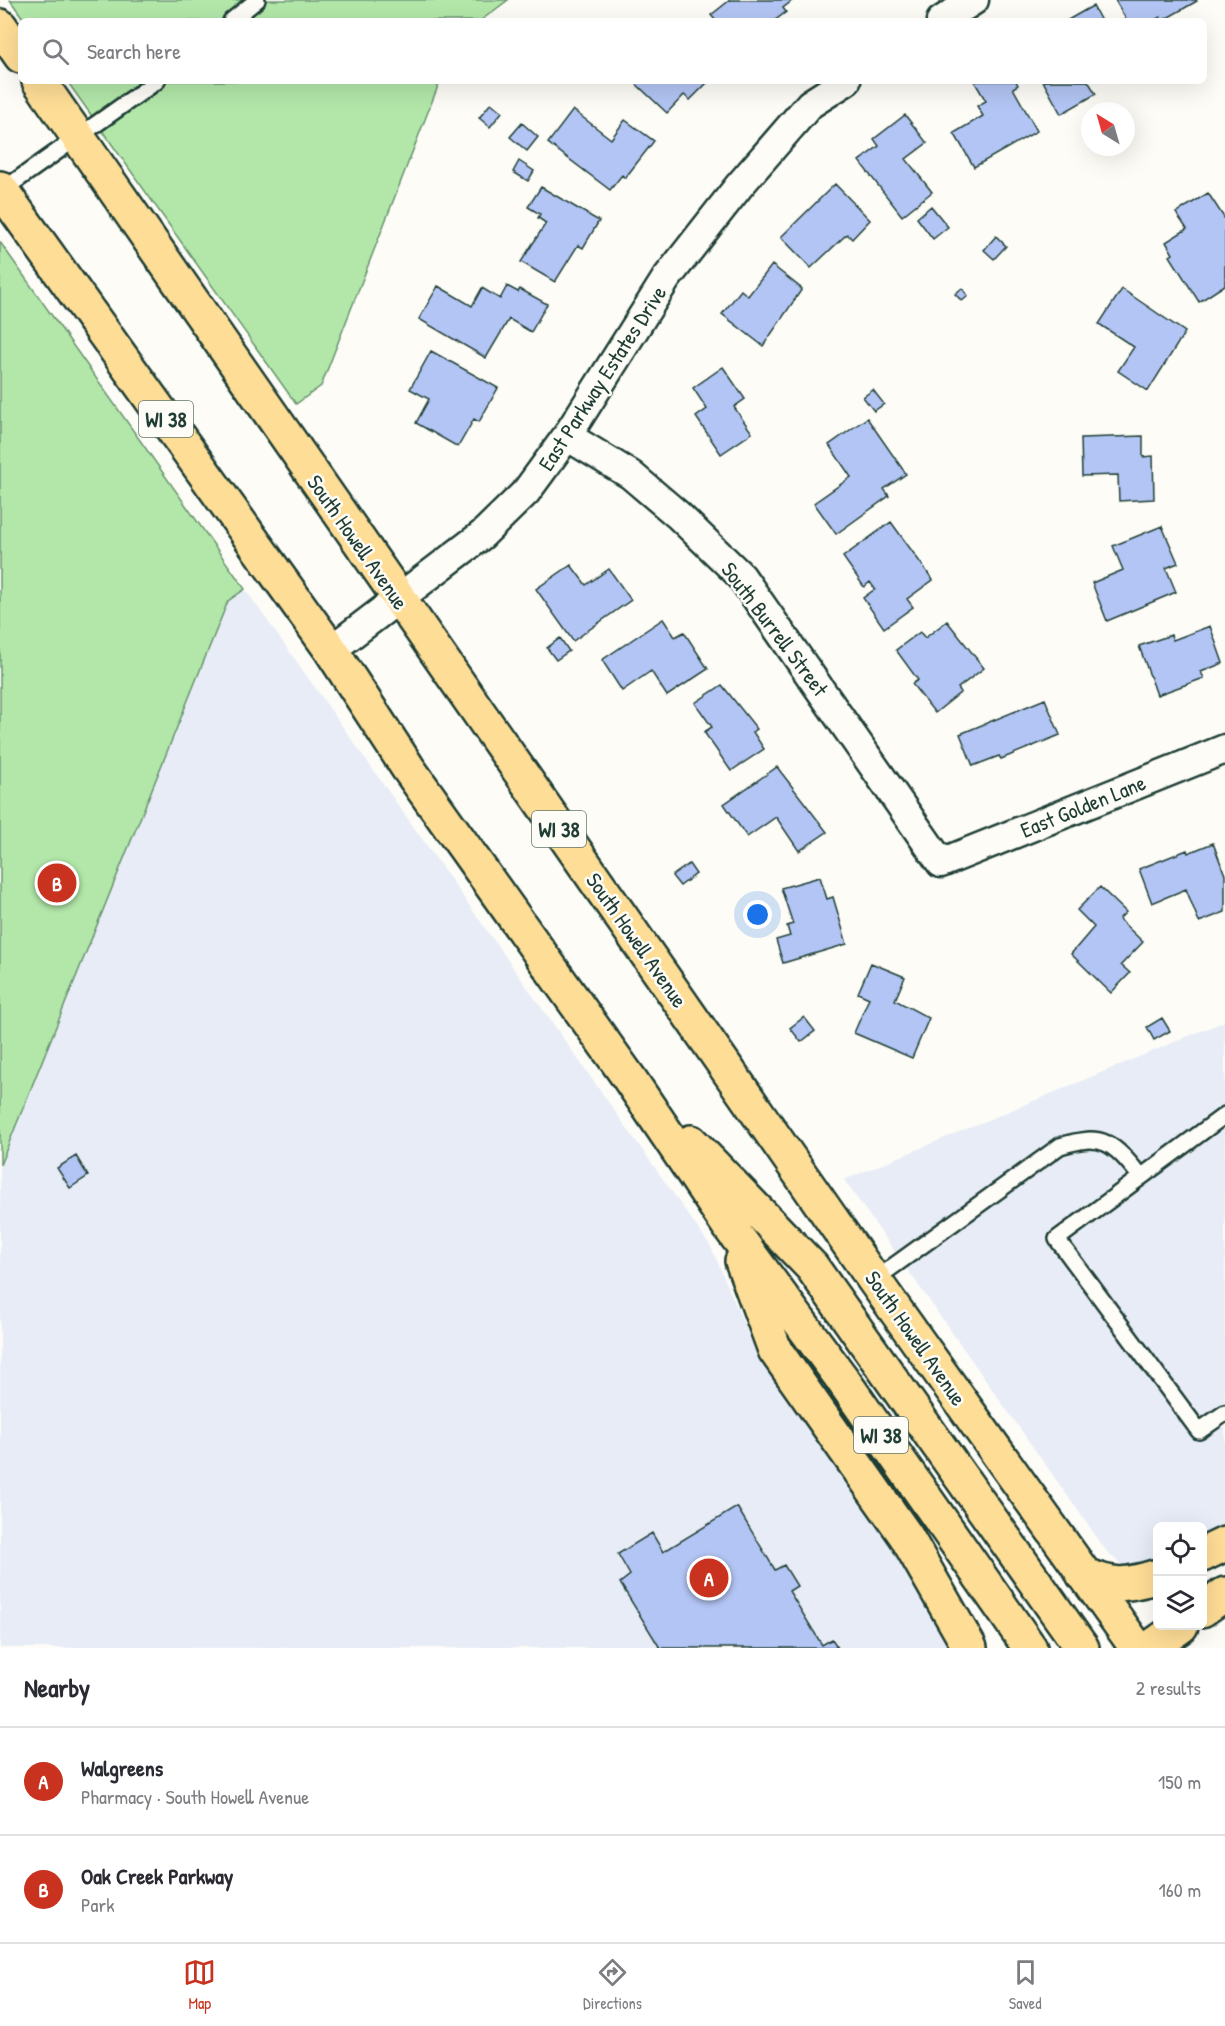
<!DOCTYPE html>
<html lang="en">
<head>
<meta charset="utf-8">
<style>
	body { margin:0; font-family:"Patrick Hand",sans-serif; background:#f2f2f3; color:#2b2b33 }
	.controls { position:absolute; right:18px; bottom:18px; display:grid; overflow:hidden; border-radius:9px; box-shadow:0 6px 24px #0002 }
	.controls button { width:54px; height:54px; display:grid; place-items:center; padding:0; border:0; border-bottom:2px solid #e1e1e2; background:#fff; color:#2b2b33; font:30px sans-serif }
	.compass { position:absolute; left:1081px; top:102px; width:54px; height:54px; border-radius:50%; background:#fff; box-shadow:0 6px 24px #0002; rotate:323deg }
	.you { position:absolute; left:758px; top:915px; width:21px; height:21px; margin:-15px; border:4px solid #fff; border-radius:50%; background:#1a73e8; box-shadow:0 0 0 9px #1a73e833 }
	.badge { display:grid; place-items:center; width:39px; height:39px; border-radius:50%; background:#c8321e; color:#fff; font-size:20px; font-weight:700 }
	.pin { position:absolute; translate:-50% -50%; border:3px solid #fff; box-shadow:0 2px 6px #0006 }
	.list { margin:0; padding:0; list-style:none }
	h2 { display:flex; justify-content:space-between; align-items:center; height:78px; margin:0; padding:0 24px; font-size:26px }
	h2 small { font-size:20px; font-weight:400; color:#7c7c81 }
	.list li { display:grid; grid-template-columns:39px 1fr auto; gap:18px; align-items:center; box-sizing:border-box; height:108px; padding:0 24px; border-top:2px solid #e1e1e2 }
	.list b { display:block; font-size:22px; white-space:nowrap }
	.list p { margin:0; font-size:20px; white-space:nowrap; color:#7c7c81 }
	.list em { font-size:20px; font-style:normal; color:#7c7c81 }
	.icon { flex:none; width:33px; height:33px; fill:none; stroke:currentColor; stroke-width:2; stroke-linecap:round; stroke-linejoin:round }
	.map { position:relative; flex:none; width:1225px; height:1648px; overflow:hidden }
	.search { position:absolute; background:#fff; box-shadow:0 6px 24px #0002; left:18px; right:18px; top:18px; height:66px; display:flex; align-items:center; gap:15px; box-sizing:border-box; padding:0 21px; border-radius:9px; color:#7c7c81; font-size:22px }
	.sheet { height:294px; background:#fff }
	nav { display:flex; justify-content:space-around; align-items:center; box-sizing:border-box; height:84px; border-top:2px solid #e1e1e2; background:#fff; font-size:16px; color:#7c7c81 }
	nav a { display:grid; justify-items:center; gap:3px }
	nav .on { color:#c8321e }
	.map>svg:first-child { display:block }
</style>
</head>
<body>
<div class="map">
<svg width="1225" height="1648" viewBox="0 0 1225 1648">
	<rect width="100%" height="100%" fill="#fdfcf7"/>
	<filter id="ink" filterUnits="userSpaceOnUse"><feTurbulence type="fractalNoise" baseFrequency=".0167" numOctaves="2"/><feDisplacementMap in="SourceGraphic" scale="12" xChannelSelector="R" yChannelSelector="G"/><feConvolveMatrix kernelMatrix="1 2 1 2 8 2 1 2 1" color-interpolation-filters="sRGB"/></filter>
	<g filter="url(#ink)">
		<!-- built -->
		<path fill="#e7ecf6" d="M245,589L711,1247L753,1345L920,1583L959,1648H0V1165L228,601Z
			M1225,1021V1531L1203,1541L1202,1526H1158L1157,1562L1125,1567L1108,1553L844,1180Z"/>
		<!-- green -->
		<path fill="#b2e7a9" stroke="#68926e" stroke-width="1.5" d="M10,0H508L480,21H25Z
			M67,81H440L321,386L296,404Z
			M0,242L245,589L228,601L0,1165Z"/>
		<!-- building -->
		<path fill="#b3c5f4" stroke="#1f3d34" stroke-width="1.5" d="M730,0H793L783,8L786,12L774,21H716L711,15Z
			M1115,0H1196L1197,1L1162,21L1160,17L1153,21H1127Z
			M1093,6L1101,21H1066L1089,8Z
			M633,81H709L690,100L684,95L667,113Z
			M974,81H1016L1018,85L1013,88L1037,131L974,167L954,133L983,116L977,106L986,101Z
			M1043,81H1088L1096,94L1061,114Z
			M491,103L502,112L490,127L479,118Z
			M573,110L611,139L625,120L654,141L625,178L622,175L610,190L548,143Z
			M905,115L927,143L906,159L932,192L902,216L859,161L879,146L874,139Z
			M522,123L538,137L527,151L510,137Z
			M519,161L534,171L528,181L513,172Z
			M835,184L870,220L852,239L847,234L811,268L781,237Z
			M541,187L599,221L583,248L578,245L555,282L521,262L546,223L538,218L540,214L528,207Z
			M1208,193L1225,219V285L1199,302L1170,256L1173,254L1166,242L1187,229L1176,213Z
			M931,206L948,227L933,239L917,218Z
			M996,236L1006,246L994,259L984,250Z
			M772,265L802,289L763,346L722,314L741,290L748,296Z
			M438,286L472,306L482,288L500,299L507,286L518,292L520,289L547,304L531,332L509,319L486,358L419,319Z
			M962,288L968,296L962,301L955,294Z
			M1122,289L1185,332L1148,391L1118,371L1134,347L1099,324Z
			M431,351L498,388L479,422L474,419L458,447L416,423L429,399L410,389Z
			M723,367L745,399L734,407L752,433L721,454L696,417L707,409L693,388Z
			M873,390L884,404L874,411L863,397Z
			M867,418L906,474L884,489L889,496L836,534L814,503L851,477L829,445Z
			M1143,436V457L1153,456L1154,499L1119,501L1118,475L1082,476L1081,438Z
			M891,522L933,580L907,599L913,607L884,628L863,598L875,589L870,582L864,587L843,557Z
			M1162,526L1178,563L1166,568L1176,592L1107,621L1092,583L1123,570L1113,546Z
			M571,565L586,585L609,569L631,600L573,641L536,589Z
			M663,619L675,637L684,632L708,669L667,696L651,671L622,691L602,660Z
			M947,621L984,668L958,688L961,692L935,713L912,684L918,680L896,650L920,632L925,638Z
			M1210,626L1223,663L1201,672L1204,678L1157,695L1139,646L1171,635L1173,640Z
			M560,638L569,651L556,660L547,648Z
			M722,685L757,729L753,732L764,749L731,771L704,732L712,727L695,703Z
			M1045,699L1060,735L1001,759L999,756L973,766L960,734Z
			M777,767L827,832L799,851L776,817L747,837L724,804Z
			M1213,843L1225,875V912L1199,922L1186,889L1152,903L1139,869L1187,850L1188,853Z
			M689,864L696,874L680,886L672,876Z
			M820,877L827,899L833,897L847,944L783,963L776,940L790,936L787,926L793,924L781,888Z
			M1100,887L1126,912L1119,919L1143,942L1121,965L1130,973L1111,993L1071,954L1094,927L1077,910Z
			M871,963L905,977L895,1000L929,1018L912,1058L854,1033L869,998L858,993Z
			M804,1017L815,1031L801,1042L790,1028Z
			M1162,1018L1170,1031L1154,1040L1147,1027Z
			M76,1156L88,1176L70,1188L57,1168Z
			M737,1507L775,1570L784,1565L797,1586L789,1591L822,1645L832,1639L838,1648H660L620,1583L630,1575L618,1554L652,1533L663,1552Z"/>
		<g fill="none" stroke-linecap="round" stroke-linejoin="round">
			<!-- service casing -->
			<g stroke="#1f3d34" stroke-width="20">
				<path id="service" d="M231,21L257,0
					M0,192L157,81
					M1225,1115L1057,1239L1199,1431L1225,1413
					M874,1280L1060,1146C1104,1132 1113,1143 1141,1177"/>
			</g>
			<!-- minor casing -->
			<g stroke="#1f3d34" stroke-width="33">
				<path id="minor" d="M941,21L974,0
					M567,436L631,475L678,515L741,576L941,863L1225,749
					M331,650L482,535L526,492L567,436L666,279L739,186L810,104L846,81"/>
			</g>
			<!-- primary casing -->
			<g stroke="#1f3d34" stroke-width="38">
				<path id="primary" d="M0,26L21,56
					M39,81L874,1280L1137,1648
					M0,188L331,650L408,768L629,1078L729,1226L840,1376L1030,1648
					M691,1142L812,1267L1082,1648
					M742,1261L775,1350L906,1536L970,1648
					M1202,1555L1225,1544
					M1083,1574C1114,1587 1125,1586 1158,1576
					M1202,1610L1225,1594
					M1150,1648L1181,1626"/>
			</g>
			<!-- service -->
			<use href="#service" stroke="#fdfcf7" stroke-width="15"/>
			<!-- minor -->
			<use href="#minor" stroke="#fdfcf7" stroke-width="28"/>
			<!-- primary -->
			<use href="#primary" stroke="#fedd96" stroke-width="33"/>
		</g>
	</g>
	<g text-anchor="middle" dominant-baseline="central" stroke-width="5" stroke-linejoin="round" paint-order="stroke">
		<!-- shield labels -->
		<g fill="#fdfcf7" stroke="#62766e" stroke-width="1.5">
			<rect x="139" y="401" width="54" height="36" rx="4.5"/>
			<rect x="532" y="811" width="54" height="36" rx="4.5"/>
			<rect x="854" y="1417" width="54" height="36" rx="4.5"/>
		</g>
		<g font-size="21" font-weight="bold" fill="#1f3d34">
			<text x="166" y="419">WI 38</text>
			<text x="559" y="829">WI 38</text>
			<text x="881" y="1435">WI 38</text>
		</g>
		<!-- street labels -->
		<g font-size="22" fill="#1f3d34" stroke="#fdfcf7">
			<text transform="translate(602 378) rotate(-57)">East Parkway Estates Drive</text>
			<text transform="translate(358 542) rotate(55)">South Howell Avenue</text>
			<text transform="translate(775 629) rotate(53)">South Burrell Street</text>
			<text transform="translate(1083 806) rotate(-22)">East Golden Lane</text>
			<text transform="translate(637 940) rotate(55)">South Howell Avenue</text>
			<text transform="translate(916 1338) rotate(55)">South Howell Avenue</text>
		</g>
	</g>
</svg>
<div class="controls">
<button><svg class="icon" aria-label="locate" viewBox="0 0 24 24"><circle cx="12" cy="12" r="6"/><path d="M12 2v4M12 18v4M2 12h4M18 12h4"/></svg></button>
<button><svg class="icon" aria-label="layers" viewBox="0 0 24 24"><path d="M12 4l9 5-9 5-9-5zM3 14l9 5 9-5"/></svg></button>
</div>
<svg class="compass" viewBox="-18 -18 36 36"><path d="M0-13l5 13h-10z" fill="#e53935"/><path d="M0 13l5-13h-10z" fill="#7c7c81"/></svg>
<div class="you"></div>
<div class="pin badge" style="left:709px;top:1578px">A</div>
<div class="pin badge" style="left:57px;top:883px">B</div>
<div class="search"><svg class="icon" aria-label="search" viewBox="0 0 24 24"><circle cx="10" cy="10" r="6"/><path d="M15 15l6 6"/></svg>Search here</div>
</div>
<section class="sheet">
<h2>Nearby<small>2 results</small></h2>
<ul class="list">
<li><span class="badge">A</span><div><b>Walgreens</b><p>Pharmacy · South Howell Avenue</p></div><em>150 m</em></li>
<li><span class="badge">B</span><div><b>Oak Creek Parkway</b><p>Park</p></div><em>160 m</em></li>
</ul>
</section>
<nav>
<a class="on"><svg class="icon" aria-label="map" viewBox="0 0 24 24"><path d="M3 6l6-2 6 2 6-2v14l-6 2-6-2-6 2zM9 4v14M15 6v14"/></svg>Map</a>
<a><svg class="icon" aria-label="directions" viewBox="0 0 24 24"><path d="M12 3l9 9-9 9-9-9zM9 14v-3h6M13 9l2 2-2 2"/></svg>Directions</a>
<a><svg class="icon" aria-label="saved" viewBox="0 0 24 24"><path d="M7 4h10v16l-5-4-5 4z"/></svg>Saved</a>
</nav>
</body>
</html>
